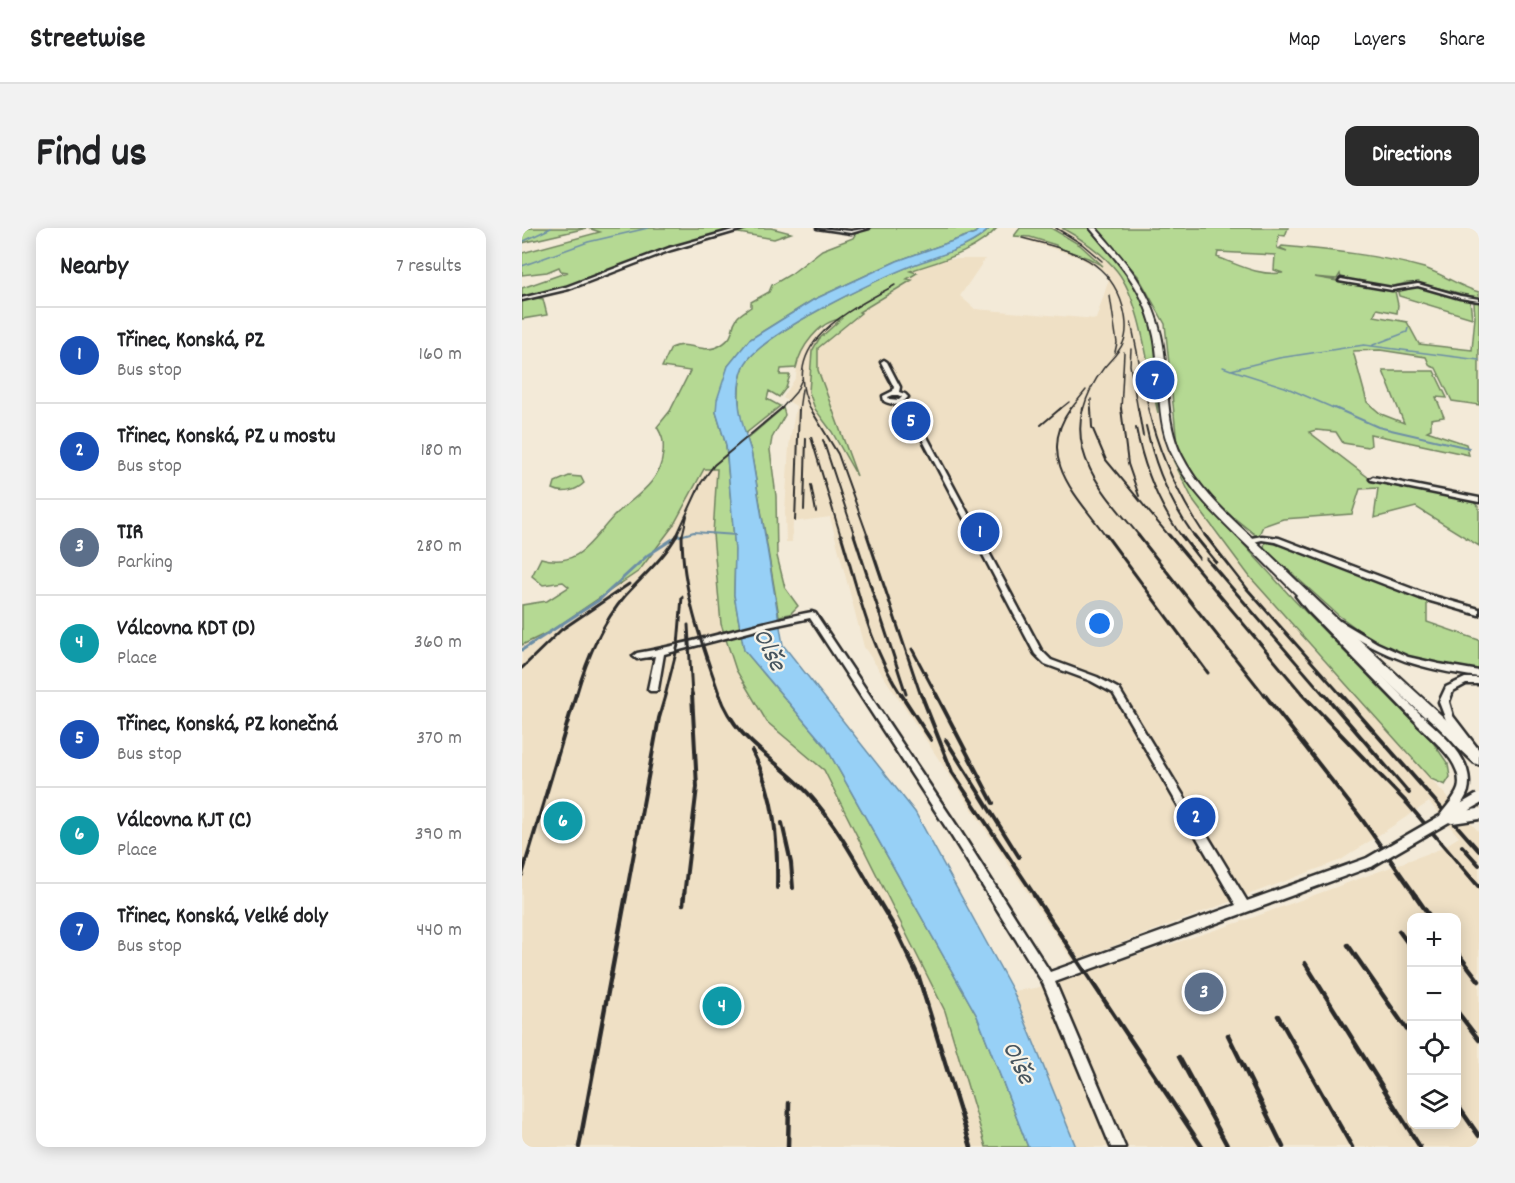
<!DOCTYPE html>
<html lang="en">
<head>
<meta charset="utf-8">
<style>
	body { margin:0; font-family:Dekko,sans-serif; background:#f2f2f2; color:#202124 }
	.controls { position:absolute; right:18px; bottom:18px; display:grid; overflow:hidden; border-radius:12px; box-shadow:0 3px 15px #0003 }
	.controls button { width:54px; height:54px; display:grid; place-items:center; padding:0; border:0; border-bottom:2px solid #e0e0e0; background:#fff; color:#202124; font:30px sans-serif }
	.you { position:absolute; left:578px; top:396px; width:21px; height:21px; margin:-15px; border:4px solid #fff; border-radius:50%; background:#1a73e8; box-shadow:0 0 0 9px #1a73e833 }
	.badge { display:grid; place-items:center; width:39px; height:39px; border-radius:50%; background:#2b2b2b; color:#fff; font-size:20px; font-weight:700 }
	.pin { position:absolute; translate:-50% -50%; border:3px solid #fff; box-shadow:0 2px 6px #0006 }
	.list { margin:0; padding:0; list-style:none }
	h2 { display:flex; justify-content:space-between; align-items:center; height:78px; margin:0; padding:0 24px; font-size:26px }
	h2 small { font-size:20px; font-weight:400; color:#757577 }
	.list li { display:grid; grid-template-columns:39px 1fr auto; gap:18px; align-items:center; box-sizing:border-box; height:96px; padding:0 24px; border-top:2px solid #e0e0e0 }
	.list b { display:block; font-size:22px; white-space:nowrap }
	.list p { margin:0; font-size:20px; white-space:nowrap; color:#757577 }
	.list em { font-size:20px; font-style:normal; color:#757577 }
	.icon { flex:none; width:33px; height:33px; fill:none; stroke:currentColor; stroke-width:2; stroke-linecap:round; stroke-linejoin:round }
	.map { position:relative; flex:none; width:957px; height:919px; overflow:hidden; border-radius:12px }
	header { display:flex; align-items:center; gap:36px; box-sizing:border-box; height:84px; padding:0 30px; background:#fff; border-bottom:2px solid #e0e0e0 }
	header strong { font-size:28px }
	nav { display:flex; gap:33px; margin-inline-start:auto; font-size:21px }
	.intro { display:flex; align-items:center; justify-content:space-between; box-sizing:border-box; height:144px; padding:0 36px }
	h1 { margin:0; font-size:42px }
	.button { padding:15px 27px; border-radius:12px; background:#2b2b2b; color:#fff; font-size:21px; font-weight:700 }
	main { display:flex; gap:36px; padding:0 36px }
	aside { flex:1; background:#fff; border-radius:12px; box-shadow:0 3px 15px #0003 }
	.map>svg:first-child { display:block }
</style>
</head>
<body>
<header>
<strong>Streetwise</strong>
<nav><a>Map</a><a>Layers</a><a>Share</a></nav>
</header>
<div class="intro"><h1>Find us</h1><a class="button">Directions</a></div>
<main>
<aside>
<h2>Nearby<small>7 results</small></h2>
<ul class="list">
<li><span class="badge" style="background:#1a4fb4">1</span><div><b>Třinec, Konská, PZ</b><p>Bus stop</p></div><em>160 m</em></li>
<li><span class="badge" style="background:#1a4fb4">2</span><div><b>Třinec, Konská, PZ u mostu</b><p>Bus stop</p></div><em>180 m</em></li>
<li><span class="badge" style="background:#5c6f8a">3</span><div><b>TIR</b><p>Parking</p></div><em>280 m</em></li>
<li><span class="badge" style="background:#0f9aa8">4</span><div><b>Válcovna KDT (D)</b><p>Place</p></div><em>360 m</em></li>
<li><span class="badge" style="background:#1a4fb4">5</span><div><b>Třinec, Konská, PZ konečná</b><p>Bus stop</p></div><em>370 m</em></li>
<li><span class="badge" style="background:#0f9aa8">6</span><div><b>Válcovna KJT (C)</b><p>Place</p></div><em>390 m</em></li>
<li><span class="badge" style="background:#1a4fb4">7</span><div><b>Třinec, Konská, Velké doly</b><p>Bus stop</p></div><em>440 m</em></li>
</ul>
</aside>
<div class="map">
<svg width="957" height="919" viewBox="0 0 957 919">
	<rect width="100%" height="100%" fill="#f3ead8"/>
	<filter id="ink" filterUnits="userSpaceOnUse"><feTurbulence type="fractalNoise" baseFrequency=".0167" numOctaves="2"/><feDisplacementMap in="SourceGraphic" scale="12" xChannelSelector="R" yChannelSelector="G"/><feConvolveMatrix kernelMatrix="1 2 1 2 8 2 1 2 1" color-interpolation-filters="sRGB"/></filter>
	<g filter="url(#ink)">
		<!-- built -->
		<path fill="#efe0c5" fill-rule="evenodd" d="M529,0H540L566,16L590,37L601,53L612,76L640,203L657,245L692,303L759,385L957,604V919H554L491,763L514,760L724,692L918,621L937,609L907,574L819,632L551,733L342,419L308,289L271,294L270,314H264L263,284L267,218L274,178L261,170L274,149L276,130L285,113L312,92L320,91L297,111L290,123L287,164L293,181L333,243L296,142L295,120L336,84L389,53L384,51L394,46L387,43L427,31H463L438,68L453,81L574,91L587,51L586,46L557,29L497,10L508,9L535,17L534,19L579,36L558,17ZM890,690H934V896H890Z
			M182,241H195L191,306L245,494L302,541L423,783L464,919H0V417L27,404L117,343L151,298Z"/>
		<!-- green -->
		<path fill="#b5d993" stroke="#70825f" stroke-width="1.5" fill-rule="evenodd" d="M0,0H65L0,15Z
			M66,0H220L156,19L100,41L9,69L21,71L25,87L0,91V60L46,44L39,43L37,39L25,44L0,47V25L78,4Z
			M224,0H249L269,5L252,11L211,4Z
			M346,0H458L453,5L375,33L291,72L227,112L206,138L194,184L204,217L213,322L212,367L222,422L304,519L455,788L506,919H464L423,783L302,542L245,494L214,442L199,396L191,306L195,241H182L151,298L117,343L27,404L0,417V377L25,373L47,359L41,354L21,357L10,348L19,330C57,341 69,312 92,288C112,268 138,257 141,225C142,214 141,209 135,199L148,183L168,143L140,139L149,120C166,111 181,128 199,117C215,107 207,101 215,90C218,86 225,82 229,79V74L247,64L250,57L269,46L300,22L331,10L334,5Z
			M468,0H475C453,25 417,33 388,43L395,45L385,51L390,52L337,84L339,85L296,120V142L335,248L310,204L293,181L287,164L290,123L297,111L319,91C297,93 278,120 274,140L259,141L258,147H268L264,160L257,169L247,163L245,171L258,178L223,206C216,186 214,158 222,138C236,107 356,51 390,37C414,27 450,21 468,0Z
			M498,0H529L558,17L581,38L566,30L534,19V17L508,9L492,8Z
			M540,0H566C592,29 621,61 631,101C636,124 634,159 636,185C626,144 620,75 595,43C580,24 560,11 540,0Z
			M574,0H766L763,8L757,7L755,20L765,23L758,20L760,18C807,22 857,27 902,40C921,46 938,59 957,64V70L896,55H884L869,59L819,50L818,46L815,51L792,49L873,63L876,77L875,85L855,81L852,88L885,94L897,116L950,122L953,89L952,75L957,73V177L930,173L914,140L908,138L904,129L858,122L831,123L845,174L859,186L882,195L861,143H912L925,170L914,169L922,189L909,191V201L905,203L944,216L947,227L848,206L849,217L846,219L821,215L814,204L794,202L787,204L851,253L951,273L957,280V318L894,279L852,290L856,260L838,261L830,286L761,291L741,298L736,309L701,281L670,248L655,216L643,96L616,48ZM696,24L753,27L752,42L761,45C736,48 717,37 695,29Z
			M896,58L948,73L950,90L877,68L876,64Z
			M261,180L263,187L250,210L248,222L254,268L255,328L263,360L276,378L268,386L257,388L229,223L225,211Z
			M651,232L668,257L771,371L910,513L926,536L928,549L923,557L909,551L728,349L672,274Z
			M47,248L59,249L62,255C54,263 41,266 31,261L33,254Z
			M743,313L754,314L905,372V394L957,412V443L894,432L856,416L816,387L742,320Z"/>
		<!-- water -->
		<path fill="#97d0f6" stroke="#6c8ea5" stroke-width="1.5" d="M458,0H468C451,19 418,27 394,36C359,49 236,107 222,138C210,166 220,197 229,223L261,417L393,584L491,763L554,919H506L455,788L304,519L222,422L212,367L213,322L204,217L194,184L195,172L206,138L227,112L291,72L375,33L453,5Z"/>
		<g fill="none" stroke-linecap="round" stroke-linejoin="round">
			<!-- stream-far2 -->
			<path stroke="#6c8ea5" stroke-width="1.5" d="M0,14L29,0
				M0,38L66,14L126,0
				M851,117L885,104L886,100
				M701,139L709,142L757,130L842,117L957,132
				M710,142L763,159L816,182"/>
			<!-- stream-far1 -->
			<path stroke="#6c8ea5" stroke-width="2" d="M813,180L856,199L947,220
				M154,309L172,304L214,307"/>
			<!-- stream -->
			<path stroke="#6c8ea5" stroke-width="3" d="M0,422L77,372L126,327L157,307"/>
			<!-- minor casing -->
			<g stroke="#2b2b2b" stroke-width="5">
				<path id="minor" d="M218,0H224L149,22L47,61L0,72V70L44,59L147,20Z
					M295,0L329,3L347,0L329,5Z
					M819,51L870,60L896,56L938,68L957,71V73L938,70L896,58L870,62L817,53Z
					M362,132L365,134L378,159L377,164L383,166L386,169L381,174L389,179L519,422L529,432L575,449L597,461L725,673L848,629L852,630L854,634L852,638L848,639L533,754L603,919H589L521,755L427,604L288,390L246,399L142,426L136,461L134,463H128L126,461L133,428L115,431L111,428L115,425C174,415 231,395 290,384L293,385L435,598L528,744L714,677L591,465L569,453L523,436L513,426L384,180C375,175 368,177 362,173L361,168L371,163L372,159L359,134ZM371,167H376L380,169L377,172L367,171L366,169Z
					M851,249L957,270V274L849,252L848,251Z
					M740,308L757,310L904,366L957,381V387L898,370L753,314L740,312L727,315L723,313L724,311Z
					M778,365L781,366L791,378L902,490L904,493L902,496H896L785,382L774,368Z
					M818,393L855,415L886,429L917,436L957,443V449C899,441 865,431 815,398L814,396Z
					M943,450H957V456H944L931,463L927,474L931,488L957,522V533L954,532L924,492L917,474L924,459Z"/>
			</g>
			<!-- secondary casing -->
			<g stroke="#2b2b2b" stroke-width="4">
				<path id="secondary" d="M568,0H574C604,34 629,62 639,107C648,146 641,192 660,228C679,266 714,294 744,323C813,391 886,456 957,522V537L952,535C881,468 808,401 739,331C707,299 671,269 651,228C632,192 640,146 632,108C622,59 598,37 568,0Z"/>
			</g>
			<!-- minor -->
			<use href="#minor" fill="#f7f3e8" fill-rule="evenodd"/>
			<!-- secondary -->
			<use href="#secondary" fill="#f7f3e8" fill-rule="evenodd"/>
			<!-- rail-far4 -->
			<path stroke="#2b2b2b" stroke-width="1.5" d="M534,0L560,16L580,33
				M500,10C545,22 586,28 601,79C604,90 606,104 601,115C597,125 588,132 581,141C572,153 565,167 561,182
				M588,68L595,115L593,124
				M609,94L627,182
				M609,121L608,137L616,182
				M569,171V182
				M258,182L274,164L280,151
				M277,182L280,161
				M289,182C255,115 327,83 373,57
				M537,182L547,174
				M548,182L564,162
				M599,182L602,124"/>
			<!-- rail-far3 -->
			<path stroke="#2b2b2b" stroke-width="2" d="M288,180L316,226L346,309
				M549,180C512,230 556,269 585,309
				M561,180C547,233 588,271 618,309
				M569,180L570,199L584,232L648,309
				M599,180L606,236L617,268
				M616,180L621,208
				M626,180C637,227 657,269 684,309
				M519,197L539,180
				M624,198C633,239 648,275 673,309
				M614,200C622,240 635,275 660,309
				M289,209L319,309
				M301,212L333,309
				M289,257L294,284
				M282,282L284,210
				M273,293L277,180
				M154,309L179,255L192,237L260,180
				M160,309L165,288"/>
			<!-- rail-far2 -->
			<path stroke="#2b2b2b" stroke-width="3" d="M160,307C160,362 180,417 198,468
				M319,307C336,362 348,420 380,468
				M332,307L384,466
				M345,307L399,468
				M584,307L686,445
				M616,307L743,468
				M647,307L782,468
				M659,307L677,330
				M672,307L694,334
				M683,307L726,362L820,468
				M685,331L803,468
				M166,397L170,468
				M390,421L415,468
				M0,440L39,402L107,356
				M54,468C64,433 79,396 103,368C121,348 142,330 155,307
				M143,468L156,417L160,369"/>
			<!-- rail-far1 -->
			<path stroke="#2b2b2b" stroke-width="4" d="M197,466C213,510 245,525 276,555C309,586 331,629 354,668
				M379,466L409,512
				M399,466L430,544L513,668
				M414,466L471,575
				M742,466L839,590L894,668
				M780,466L885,575L957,659
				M802,466L887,565
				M819,466L957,623
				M424,512L497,629
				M230,523C253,567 256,611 255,660
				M260,595L269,635L271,660
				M940,618L957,637
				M0,647L54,466
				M104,668L137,490L144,466
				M162,668L175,559L170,466"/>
			<!-- rail -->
			<path stroke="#2b2b2b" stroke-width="4.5" d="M353,667L374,702L397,750L449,919
				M512,667L680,919
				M893,667L909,690
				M161,676L162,667
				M877,703L890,721
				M826,717L890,809
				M934,723L957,753
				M783,735L898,919
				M934,782L957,812
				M756,788L830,919
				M706,807L761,919
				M657,829L706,919
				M934,875L957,908
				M57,919L104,667
				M266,919L267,875"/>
			<!-- minor-bridge casing -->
			<g stroke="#2b2b2b" stroke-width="15" stroke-linecap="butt">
				<path id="minor-bridge" d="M899,493C916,510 948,534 941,562C938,572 929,581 923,589
					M930,590L957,586
					M848,634L957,571"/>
			</g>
			<!-- minor-bridge -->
			<use href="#minor-bridge" stroke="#f7f3e8" stroke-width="10"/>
		</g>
	</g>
	<g text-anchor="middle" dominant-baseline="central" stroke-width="4.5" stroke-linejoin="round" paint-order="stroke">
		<!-- water labels -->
		<g font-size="26" font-style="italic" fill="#46545e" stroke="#f7f3e8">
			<text transform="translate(246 422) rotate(64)">Olše</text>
			<text transform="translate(495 835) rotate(65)">Olše</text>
		</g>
	</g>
</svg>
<div class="controls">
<button>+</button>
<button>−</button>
<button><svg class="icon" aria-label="locate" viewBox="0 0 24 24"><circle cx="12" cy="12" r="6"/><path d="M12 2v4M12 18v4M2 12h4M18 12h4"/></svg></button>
<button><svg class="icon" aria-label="layers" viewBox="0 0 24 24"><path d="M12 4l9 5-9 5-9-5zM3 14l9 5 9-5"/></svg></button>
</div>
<div class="you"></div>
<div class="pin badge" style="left:458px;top:304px;background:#1a4fb4">1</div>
<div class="pin badge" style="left:674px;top:589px;background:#1a4fb4">2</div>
<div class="pin badge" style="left:682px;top:764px;background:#5c6f8a">3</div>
<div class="pin badge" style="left:200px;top:778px;background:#0f9aa8">4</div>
<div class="pin badge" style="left:389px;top:193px;background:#1a4fb4">5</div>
<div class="pin badge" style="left:41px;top:593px;background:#0f9aa8">6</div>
<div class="pin badge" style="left:633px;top:152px;background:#1a4fb4">7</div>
</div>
</main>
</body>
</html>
